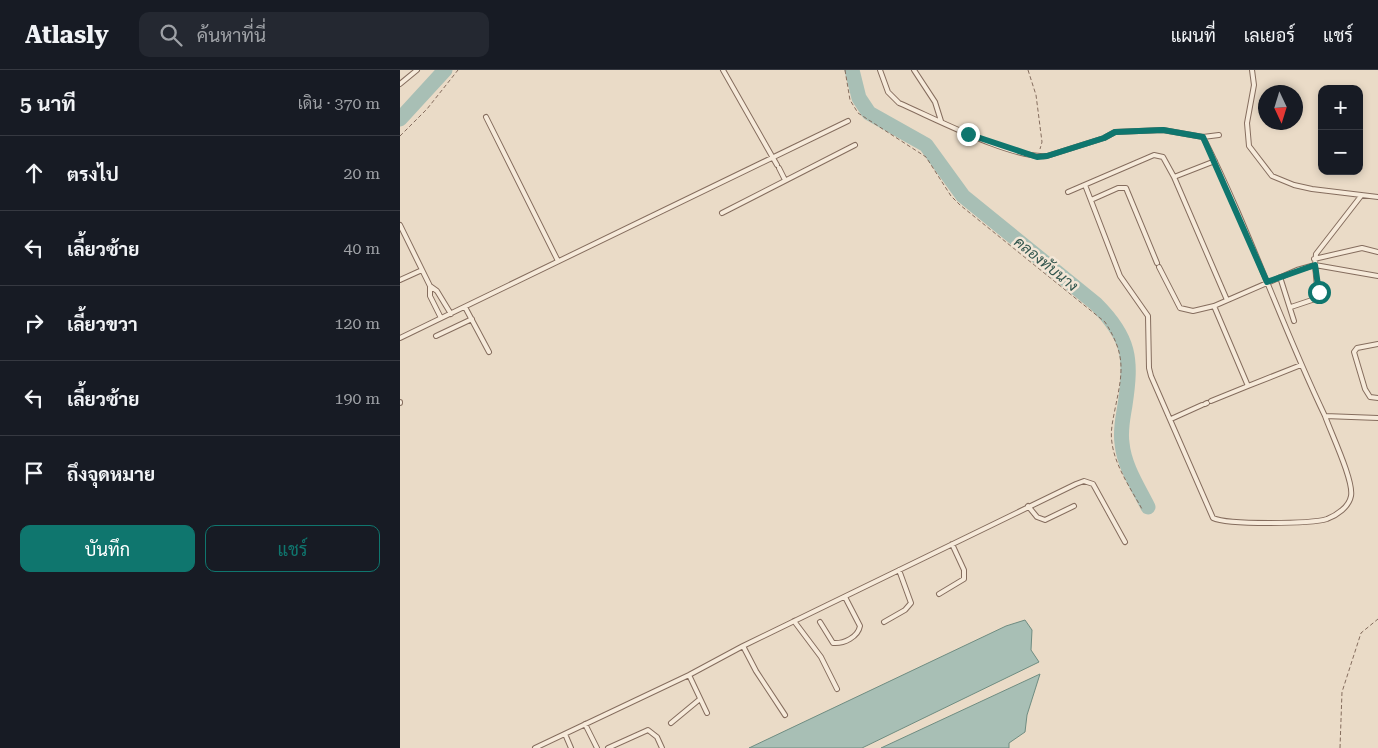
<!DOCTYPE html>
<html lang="th">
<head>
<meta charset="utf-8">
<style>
	body { margin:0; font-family:"Roboto Serif",Sarabun,serif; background:#242831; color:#f1f3f6 }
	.controls { position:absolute; right:15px; top:15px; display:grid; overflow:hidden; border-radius:10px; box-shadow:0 2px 8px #0003 }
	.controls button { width:45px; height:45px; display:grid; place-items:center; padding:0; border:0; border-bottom:1px solid #363941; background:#171b24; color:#f1f3f6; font:25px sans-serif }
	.compass { position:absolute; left:858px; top:15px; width:45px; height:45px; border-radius:50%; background:#171b24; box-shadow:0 2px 8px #0003; rotate:176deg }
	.stop { position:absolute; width:15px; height:15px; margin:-11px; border:4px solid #0f766e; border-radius:50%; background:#fff }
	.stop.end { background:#0f766e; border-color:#fff; box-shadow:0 1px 5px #0008 }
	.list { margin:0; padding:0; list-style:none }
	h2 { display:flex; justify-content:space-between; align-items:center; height:65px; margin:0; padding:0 20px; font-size:21px }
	h2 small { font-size:16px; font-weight:400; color:#9ea1a6 }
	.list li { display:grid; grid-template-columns:32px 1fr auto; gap:15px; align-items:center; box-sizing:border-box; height:75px; padding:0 20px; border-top:1px solid #363941 }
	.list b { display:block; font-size:19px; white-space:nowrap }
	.list em { font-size:16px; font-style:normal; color:#9ea1a6 }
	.actions { display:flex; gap:10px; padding:15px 20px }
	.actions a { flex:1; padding:11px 0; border:1px solid #0f766e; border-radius:10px; text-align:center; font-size:18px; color:#0f766e }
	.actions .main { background:#0f766e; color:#fff }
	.icon { flex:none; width:28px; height:28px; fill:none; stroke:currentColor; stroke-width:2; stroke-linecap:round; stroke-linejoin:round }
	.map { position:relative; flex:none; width:978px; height:678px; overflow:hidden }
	header { display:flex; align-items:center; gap:30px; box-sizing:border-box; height:70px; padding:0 25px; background:#171b24; border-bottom:1px solid #363941 }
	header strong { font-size:24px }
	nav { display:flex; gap:28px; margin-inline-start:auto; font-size:18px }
	.search { width:350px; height:45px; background:#242831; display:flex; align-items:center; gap:12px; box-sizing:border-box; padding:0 18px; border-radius:10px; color:#9ea1a6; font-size:19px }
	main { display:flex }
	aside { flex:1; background:#171b24 }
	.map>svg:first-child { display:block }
</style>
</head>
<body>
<header>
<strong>Atlasly</strong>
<div class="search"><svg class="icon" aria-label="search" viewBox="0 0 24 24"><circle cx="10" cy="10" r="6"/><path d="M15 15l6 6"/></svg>ค้นหาที่นี่</div>
<nav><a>แผนที่</a><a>เลเยอร์</a><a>แชร์</a></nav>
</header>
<main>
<aside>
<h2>5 นาที<small>เดิน · 370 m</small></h2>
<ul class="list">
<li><svg class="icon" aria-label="ahead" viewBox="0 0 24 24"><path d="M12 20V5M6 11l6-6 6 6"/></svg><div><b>ตรงไป</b></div><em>20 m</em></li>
<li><svg class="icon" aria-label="left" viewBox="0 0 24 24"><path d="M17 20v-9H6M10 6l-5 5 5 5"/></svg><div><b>เลี้ยวซ้าย</b></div><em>40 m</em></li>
<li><svg class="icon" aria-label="right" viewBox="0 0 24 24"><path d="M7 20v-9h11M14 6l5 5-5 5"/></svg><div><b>เลี้ยวขวา</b></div><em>120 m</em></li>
<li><svg class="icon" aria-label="left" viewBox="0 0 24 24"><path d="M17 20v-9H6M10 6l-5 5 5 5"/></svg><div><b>เลี้ยวซ้าย</b></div><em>190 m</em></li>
<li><svg class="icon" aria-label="arrive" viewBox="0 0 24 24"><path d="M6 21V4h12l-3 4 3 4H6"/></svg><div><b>ถึงจุดหมาย</b></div></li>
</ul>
<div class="actions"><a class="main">บันทึก</a><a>แชร์</a></div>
</aside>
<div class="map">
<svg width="978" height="678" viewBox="0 0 978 678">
	<rect width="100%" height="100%" fill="#eadbc7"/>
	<!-- water -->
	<path fill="#a8bfb5" stroke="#6f8c81" d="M625,550L632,560L631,580L639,592L462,678H349L606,556Z
		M640,604L627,645L625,662L609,673V678H481Z"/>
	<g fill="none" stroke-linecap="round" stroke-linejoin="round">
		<!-- river -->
		<path stroke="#a8bfb5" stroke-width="15" d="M452,0L459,28L469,43L526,75L563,126L696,234C730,268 732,289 725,335C723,348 720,360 722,373C724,396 738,417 748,437
			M0,49L45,0"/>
		<!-- lane casing -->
		<g stroke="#856d5e" stroke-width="6">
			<path id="lane" d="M323,0L377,95
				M480,0L488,22L499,33C534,48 612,89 647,86L704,68L715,62L763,60L803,67L819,65
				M514,0L535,32L541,51
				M852,0L854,15L847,53L849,76L872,106L894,115L912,119L978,127
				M0,14L17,0
				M86,47L158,191
				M803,67C849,158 881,255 925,346L978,348
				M815,91L774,107L827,230
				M379,98L385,110
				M685,115L720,206L748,246L749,298L751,306L813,448C827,455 911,454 927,449C937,445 949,437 951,426C954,411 931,363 925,346
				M668,122L754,85L763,87L774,107
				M691,130L718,118H726L757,193
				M322,143L455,75
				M0,155L30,216L37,221L51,244
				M914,189L962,178L978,182
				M759,197L780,238L793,241L814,236L848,316L901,295
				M880,207L894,251
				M0,210L22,200
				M30,216V226L41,248
				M814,236L897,200L915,195L916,184L961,126
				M65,237L89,282
				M891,237L918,228L915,195L978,206
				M36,266L72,249
				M0,268L448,51
				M978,274L957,278L954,282L965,319L970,327L978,328
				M811,331L848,316
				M0,332V333
				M805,334L807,333
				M771,349L802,335
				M628,436L637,447L645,450L674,436
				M539,524L564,509V500L552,474
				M394,551L421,587L437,619
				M420,552L433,573C444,574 458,567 460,556L445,527
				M484,552L505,540L511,533L499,500
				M343,576L356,601L385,645
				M289,605L307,643
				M271,653L300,629
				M185,654L197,678
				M165,664L171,678
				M135,678L289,605L343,576L676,414L684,411L693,414L725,472
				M208,678L248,660L257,667L262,678"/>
		</g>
		<!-- path -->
		<path stroke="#856d5e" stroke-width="1" stroke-dasharray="4 2.5" stroke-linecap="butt" d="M445,0L450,30L458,43L526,87L551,126L560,135L705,252C726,285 723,301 715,339C713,350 710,361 712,373C715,396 731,419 742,439
			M628,0L636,25L642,72L640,79
			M0,66L27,39L58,0
			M940,678L942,622L961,563L978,549"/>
		<!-- lane -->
		<use href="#lane" stroke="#f6eada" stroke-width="4"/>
	</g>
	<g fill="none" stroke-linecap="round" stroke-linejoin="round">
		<!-- route -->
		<path stroke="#0f766e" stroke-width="6" d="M568,64L637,87L647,86L704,68L715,62L763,60L803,67L867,212L915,195L919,222"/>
	</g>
	<g text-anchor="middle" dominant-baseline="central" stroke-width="5" stroke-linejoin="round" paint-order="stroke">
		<!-- water labels -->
		<g font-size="15" font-style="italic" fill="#31554d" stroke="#f3e6d6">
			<text transform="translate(646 194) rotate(39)">คลองทับนาง</text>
		</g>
	</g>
</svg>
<div class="controls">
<button>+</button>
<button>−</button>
</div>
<svg class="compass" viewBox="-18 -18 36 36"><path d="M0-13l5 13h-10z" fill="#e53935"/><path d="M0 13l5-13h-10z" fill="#9ea1a6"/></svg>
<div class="stop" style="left:919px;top:222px"></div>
<div class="stop end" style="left:568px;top:64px"></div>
</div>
</main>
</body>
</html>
